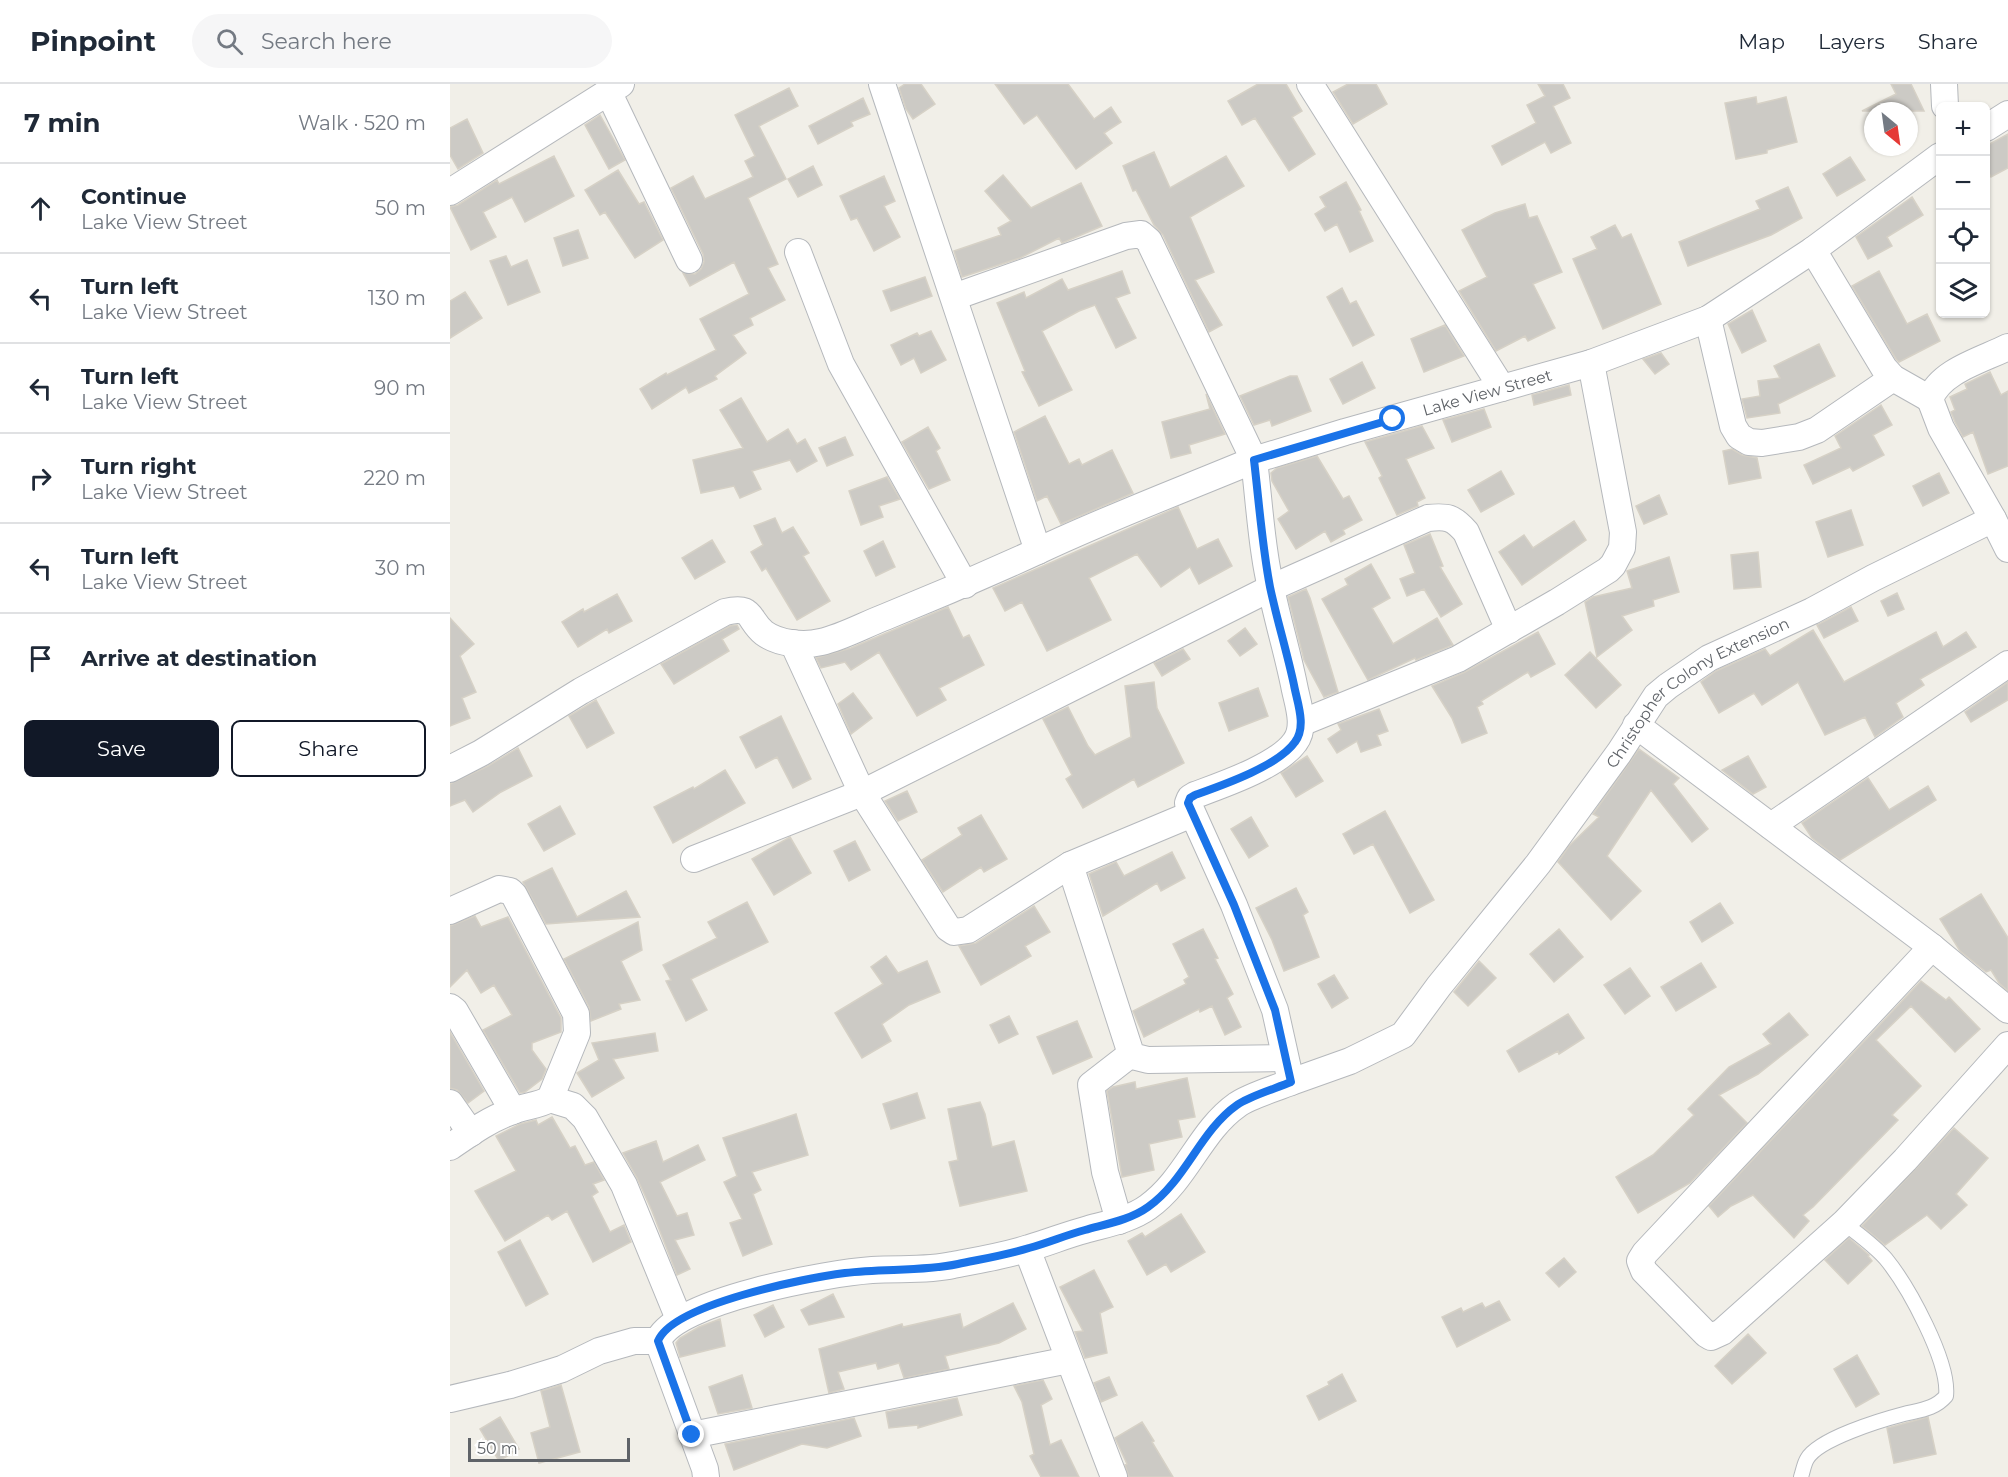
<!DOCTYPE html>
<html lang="en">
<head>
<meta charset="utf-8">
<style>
	body { margin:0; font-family:Montserrat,sans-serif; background:#f6f6f7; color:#1f2937 }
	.controls { position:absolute; right:18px; top:18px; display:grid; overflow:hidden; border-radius:9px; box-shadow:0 2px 4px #0004 }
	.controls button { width:54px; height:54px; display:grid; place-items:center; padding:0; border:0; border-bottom:2px solid #e0e1e3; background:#fff; color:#1f2937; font:30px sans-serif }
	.compass { position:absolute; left:1414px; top:18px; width:54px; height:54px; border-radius:50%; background:#fff; box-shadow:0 2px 4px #0004; rotate:151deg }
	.scale { position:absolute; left:18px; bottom:15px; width:162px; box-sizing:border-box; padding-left:6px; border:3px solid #5f6368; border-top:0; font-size:16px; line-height:21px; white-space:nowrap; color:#5f6368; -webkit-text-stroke:4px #fff; paint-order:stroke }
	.stop { position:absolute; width:18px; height:18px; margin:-14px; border:4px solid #1a73e8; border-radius:50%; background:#fff }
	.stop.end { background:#1a73e8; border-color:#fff; box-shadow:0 2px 6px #0008 }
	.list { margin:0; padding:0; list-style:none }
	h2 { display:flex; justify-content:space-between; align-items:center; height:78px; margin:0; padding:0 24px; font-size:26px }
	h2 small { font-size:20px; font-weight:400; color:#747a83 }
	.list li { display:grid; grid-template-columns:39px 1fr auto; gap:18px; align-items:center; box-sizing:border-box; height:90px; padding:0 24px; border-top:2px solid #e0e1e3 }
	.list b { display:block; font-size:22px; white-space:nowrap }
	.list p { margin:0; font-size:20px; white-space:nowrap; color:#747a83 }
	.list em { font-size:20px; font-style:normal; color:#747a83 }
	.actions { display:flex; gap:12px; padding:18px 24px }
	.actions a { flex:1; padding:14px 0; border:2px solid #111827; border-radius:9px; text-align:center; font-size:21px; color:#111827 }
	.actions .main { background:#111827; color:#fff }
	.icon { flex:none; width:33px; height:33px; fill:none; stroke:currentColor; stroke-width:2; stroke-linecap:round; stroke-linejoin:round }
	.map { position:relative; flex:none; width:1558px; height:1393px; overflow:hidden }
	header { display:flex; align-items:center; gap:36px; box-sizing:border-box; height:84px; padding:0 30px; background:#fff; border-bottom:2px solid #e0e1e3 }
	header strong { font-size:28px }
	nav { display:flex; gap:33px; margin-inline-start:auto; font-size:21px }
	.search { width:420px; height:54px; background:#f6f6f7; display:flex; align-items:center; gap:15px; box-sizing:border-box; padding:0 21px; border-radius:33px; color:#747a83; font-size:22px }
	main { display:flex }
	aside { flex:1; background:#fff }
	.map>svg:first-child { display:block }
</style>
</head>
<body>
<header>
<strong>Pinpoint</strong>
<div class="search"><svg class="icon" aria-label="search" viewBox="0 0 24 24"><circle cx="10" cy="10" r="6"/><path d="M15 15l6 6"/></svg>Search here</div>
<nav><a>Map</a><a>Layers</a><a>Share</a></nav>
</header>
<main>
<aside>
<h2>7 min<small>Walk · 520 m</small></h2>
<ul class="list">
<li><svg class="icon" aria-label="ahead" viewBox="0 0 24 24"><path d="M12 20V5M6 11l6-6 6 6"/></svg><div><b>Continue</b><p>Lake View Street</p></div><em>50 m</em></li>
<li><svg class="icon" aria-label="left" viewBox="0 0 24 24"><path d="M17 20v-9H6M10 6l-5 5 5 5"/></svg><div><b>Turn left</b><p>Lake View Street</p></div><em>130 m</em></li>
<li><svg class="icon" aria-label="left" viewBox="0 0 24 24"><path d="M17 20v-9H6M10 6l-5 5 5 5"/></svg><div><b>Turn left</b><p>Lake View Street</p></div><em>90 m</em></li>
<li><svg class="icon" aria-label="right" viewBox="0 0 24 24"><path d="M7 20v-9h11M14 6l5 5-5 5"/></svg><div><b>Turn right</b><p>Lake View Street</p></div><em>220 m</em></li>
<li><svg class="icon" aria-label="left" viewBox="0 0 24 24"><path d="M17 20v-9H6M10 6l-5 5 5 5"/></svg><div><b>Turn left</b><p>Lake View Street</p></div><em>30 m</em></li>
<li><svg class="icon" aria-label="arrive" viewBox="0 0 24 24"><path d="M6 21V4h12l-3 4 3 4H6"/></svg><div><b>Arrive at destination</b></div></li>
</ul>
<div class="actions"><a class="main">Save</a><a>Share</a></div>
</aside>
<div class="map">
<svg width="1558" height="1393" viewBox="0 0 1558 1393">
	<rect width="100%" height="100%" fill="#f1efe8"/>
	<!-- building -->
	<path fill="#cccac5" stroke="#d6d1c6" stroke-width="1.5" d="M455,0H471L485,20L463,35L456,25L449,4Z
		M545,0H618L644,35L661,23L671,38L654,49L662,59L626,85L587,31L574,40Z
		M808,0H836L852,27L842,33L865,70L839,87L805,34L792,41L778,17Z
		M898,0H926L937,20L903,40L883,8Z
		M1088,0H1113L1120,14L1103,22L1121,59L1101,69L1095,58L1052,81L1042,62L1086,39L1077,21L1095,12Z
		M1441,0H1461L1474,27H1412L1446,10Z
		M339,4L348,22L309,42L336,95L298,114L328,180L318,184L335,216L300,234L303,241L283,251L296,269L265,292L267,295L239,309L236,303L202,325L190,305L216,289L217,291L266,266L250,235L299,210L284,178L240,202L233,189L245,190L251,185L254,178L253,170L221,104L243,92L255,115L303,93L295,77L305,72L285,31Z
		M1306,13L1307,20L1336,13L1347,58L1317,66V69L1286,75L1275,19Z
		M413,14L420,30L401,38L403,42L368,60L359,42Z
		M150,31L175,76L159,85L135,41Z
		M17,35L33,69L8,85L0,71V44Z
		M1558,50V84L1541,93L1536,83V62Z
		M704,68L720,104L776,72L794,102L740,133L764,188L745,196L772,241L759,248L713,151L704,141L686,106L683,107L673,82Z
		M104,72L124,112L75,138L62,113L33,128L46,153L21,166L0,123L8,121L47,96L49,100Z
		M1400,73L1415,96L1387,112L1373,90Z
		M363,82L372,101L348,113L338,95Z
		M168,86L189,120L194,118L213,156L185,174L155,128L150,131L135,106Z
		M553,91L581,124L631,99L652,142L612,159L609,154L570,174L512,193L504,167L551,151L548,144L561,137L535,107Z
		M434,92L445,117L434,122L450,153L424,167L407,134L401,136L390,112Z
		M896,98L911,126L909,127L923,157L900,168L887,140L875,147L865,130L876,123L870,113Z
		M1338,103L1352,134L1321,151L1238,182L1229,158L1310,125L1306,117Z
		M1462,113L1473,131L1437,153L1442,162L1418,175L1406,153Z
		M1075,120L1079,134L1087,132L1112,188L1083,200L1105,244L1078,257L1075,252L1046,267L1009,207L1037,193L1012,146L1045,129Z
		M1165,141L1172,154L1181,150L1211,220L1153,245L1123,175L1147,165L1141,153Z
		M128,146L138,174L113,182L104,154Z
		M56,172L61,183L77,176L90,208L58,221L40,177Z
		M672,187L680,209L666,214L686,254L666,264L645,221L629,227L592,247L622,306L589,322L572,288L575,287L547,219L574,208L576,214L612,195L618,206Z
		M1429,187L1457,240L1477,230L1490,257L1449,278L1446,275L1402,202Z
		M475,193L482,212L441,227L433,207Z
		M892,204L900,220L906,217L924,251L903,262L877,213Z
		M15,208L32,234L0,254V217Z
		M1302,226L1316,257L1292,269L1278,240Z
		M995,241L1014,272L974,288L961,255Z
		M481,247L496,276L471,289L464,274L451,281L441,261L467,249L469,252Z
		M1369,260L1385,292L1328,320L1330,329L1297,334L1292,315L1310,312L1308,297L1330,294L1324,282Z
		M1211,269L1219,280L1205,290L1193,275Z
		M912,278L925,304L893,320L880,295Z
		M1540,288L1551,311L1558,307V382L1538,390L1523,348L1513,353L1505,338L1501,328L1505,326L1500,313L1517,305L1515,300Z
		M840,292H847L861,327L822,342L820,336L804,341L790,312Z
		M1119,301L1121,311L1084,321L1082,311Z
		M756,310L775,350L739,361L741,369L721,374L712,338L760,325Z
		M291,314L317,358L338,345L347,360L355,355L367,377L347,388L340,376L302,387L311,405L290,414L284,402L251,409L243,376L293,364L270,326Z
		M1431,321L1442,341L1423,351L1434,371L1403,387L1400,383L1363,400L1354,381L1391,364L1385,352Z
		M1034,325L1041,343L1002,358L993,336Z
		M595,332L619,380L629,375L632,381L662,366L683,409L611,440L597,412L587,417L564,348Z
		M972,342L984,364L956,375L975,414L967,418L968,422L947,431L929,394L932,392L915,358Z
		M478,343L490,364L486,367L500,396L479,405L452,358Z
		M395,353L403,371L377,382L369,364Z
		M1282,365L1292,371L1307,374L1311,394L1279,400L1273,367Z
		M867,372L893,415L899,412L912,436L893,446L895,450L881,458L875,447L846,465L828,435L839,427L822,397L821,389L827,384Z
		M1051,387L1064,410L1031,428L1018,406Z
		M1489,389L1499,409L1473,422L1463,402Z
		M437,393L450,415L429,422L433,433L411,441L399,407Z
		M1209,411L1217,430L1194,440L1186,422Z
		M728,423L747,465L768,455L782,482L749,500L740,483L711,503L687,470L639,494L661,536L597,567L572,518L555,527L543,504Z
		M1401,426L1413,461L1378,473L1366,438Z
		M325,434L332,449L343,443L359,469L353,472L380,517L347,536L316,484L312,487L301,468L313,461L304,442Z
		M1124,437L1136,456L1072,501L1049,468L1074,451L1083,464Z
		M980,450L993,482L990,483L1012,520L991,533L974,505L957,512L950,495L965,489L954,461Z
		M262,456L275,478L245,495L232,474Z
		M433,457L445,483L426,492L414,467Z
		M1308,468L1311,503L1284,505L1281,471Z
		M1219,473L1229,508L1203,516L1204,522L1172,532L1182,546L1147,573L1135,518L1143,513L1182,504L1177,487Z
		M921,480L940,514L922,524L943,560L987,534L1003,561L966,576L965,574L918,596L872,515L898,501L895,495Z
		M856,505L860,514L888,608L874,613L854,576L838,513Z
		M1447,509L1454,525L1438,532L1431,517Z
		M167,510L182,537L159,549L157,545L128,563L112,538L133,525L134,528Z
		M498,523L513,554L519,551L534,581L489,604L496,616L467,632L429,568L401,586L395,578L371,584L366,574L401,564Z
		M1401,523L1408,537L1374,554L1367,541Z
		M0,534L24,560L10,572L26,608L12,614L20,634L0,642Z
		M287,541L289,545L272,555L279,567L224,600L211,580L280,542Z
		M795,544L807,560L790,572L778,557Z
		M1363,546L1394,598L1486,548L1493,563L1516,548L1526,563L1470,595L1474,601L1446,619L1453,633L1425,653L1415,633L1375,651L1348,598L1312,621L1304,609L1269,629L1251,598L1266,587L1315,565L1320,572Z
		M1088,548L1105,580L1081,593L1078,588L1031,617L1033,620L1027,623L1037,649L1012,659L1002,634L982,602L1015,588Z
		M733,565L740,575L712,592L704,579Z
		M1140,568L1171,601L1146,624L1115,591Z
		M704,598L707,624L734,679L688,703L684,695L633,724L616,695L622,691L593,635L618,623L638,662L645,671L681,653L675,602Z
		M1558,598V616L1521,638L1515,628Z
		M808,604L818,632L779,647L769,619Z
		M403,609L422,634L401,650L388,620Z
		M146,616L164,649L137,664L119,632Z
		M929,625L938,647L927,651L931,661L911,668L907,657L887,669L878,655L891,646L888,640Z
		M331,632L361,695L343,704L327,673L306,684L290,653Z
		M68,664L82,692L51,708L23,728L15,716L0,722V700L38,682Z
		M1189,665L1229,694L1223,700L1258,745L1242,758L1201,706L1157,772L1191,807L1161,836L1108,778L1119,762L1149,733L1143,730Z
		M857,672L873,697L846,713L831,689Z
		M1298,672L1316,703L1303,710L1272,686Z
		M275,686L295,719L223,759L204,723L243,703L244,705Z
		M1418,694L1439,726L1478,702L1486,716L1390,776L1362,754L1352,739Z
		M457,707L467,728L448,737L435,717Z
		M110,722L125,750L94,767L78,740Z
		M935,727L984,816L960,829L923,760L904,770L893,750Z
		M531,731L557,775L534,788L531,783L493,808L472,776L512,751L508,744Z
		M801,733L818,762L799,774L781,745Z
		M340,753L361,789L324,811L302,775Z
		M405,757L420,786L399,797L384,767Z
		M722,768L735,794L711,807L707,799L653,832L639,790L666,778L674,792Z
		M102,784L127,833L176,807L190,833L96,840L73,798Z
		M846,804L858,828L853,831L869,873L834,887L822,856L806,824Z
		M1531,810L1558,854V907L1549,899L1541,886L1536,888L1510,867L1490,835Z
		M297,818L318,858L241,895L257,926L236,937L216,897L221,896L213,881L267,854L258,838Z
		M1270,819L1283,839L1252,858L1240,838Z
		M584,822L600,848L575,862L581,872L531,901L509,862L526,859Z
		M25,832L31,843L58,833L111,934V948L82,959V966L96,985L92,995L75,1008L70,1009L33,946L62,931L44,901L31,909L17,886L0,903V842Z
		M188,838L192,866L171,877L190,916L169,920L171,925L141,937L139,923L114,875Z
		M753,845L768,874L765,875L783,910L777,914L791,943L775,951L762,922L750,928L749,925L694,953L683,927L736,900L734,896L739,893L723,860Z
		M1109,845L1133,873L1104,898L1080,870Z
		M436,872L448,889L477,877L490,908L459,921L432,940L441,957L412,974L385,929L433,900L421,883Z
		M1029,877L1046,894L1018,922L1004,908Z
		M1251,879L1266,903L1226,927L1211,903Z
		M1180,884L1200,912L1175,930L1154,901Z
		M884,891L898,914L882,924L868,900Z
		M1471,897L1496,916L1499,913L1530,945L1505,968L1461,922L1426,956L1471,1002L1442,1031L1448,1036L1363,1123L1353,1131L1359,1137L1344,1154L1303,1111L1281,1122L1268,1133L1259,1122Z
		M1339,929L1358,951L1308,990L1269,1011L1297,1039L1240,1099L1188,1129L1166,1093L1203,1071L1244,1031L1238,1025L1279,983L1321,960L1313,950Z
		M1118,930L1134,954L1109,970L1108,967L1069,988L1057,967Z
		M559,932L568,950L549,959L540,941Z
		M627,937L642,973L603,990L587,953Z
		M0,948L34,1007L18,1019L7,1006L0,1004Z
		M205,949L208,967L163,975L174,994L142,1013L127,989L149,976L142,959Z
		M737,994L745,1033L728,1036L732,1053L699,1060L704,1086L672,1093L657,1007L663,1003L685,998L686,1005Z
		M467,1009L475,1034L441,1045L433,1020Z
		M530,1018L535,1030L542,1063L564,1057L577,1107L510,1122L499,1078L508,1076L498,1025Z
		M346,1030L358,1071L302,1088L311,1106L303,1110L322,1160L293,1172L280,1139L292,1135L274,1098L287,1092L273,1054Z
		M102,1033L120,1064L125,1062L135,1081L144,1078L154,1096L143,1100L148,1108L142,1112L160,1148L174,1141L181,1158L143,1178L117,1127L102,1136L98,1131L55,1157L25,1107L66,1087L46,1052L70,1040L86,1036L88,1041Z
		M1504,1044L1538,1074L1506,1110L1517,1121L1491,1145L1477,1131L1435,1161L1412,1142Z
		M206,1057L213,1078L248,1061L255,1076L210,1098L227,1132L237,1129L244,1151L225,1156L240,1185L227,1191L202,1127L187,1094L173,1069Z
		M731,1130L755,1168L721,1188L716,1180L697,1191L678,1157L692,1149L695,1153Z
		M1399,1154L1419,1171L1418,1172L1422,1177L1398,1200L1375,1176Z
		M70,1156L98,1210L76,1222L48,1168Z
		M1114,1174L1126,1188L1109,1203L1096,1189Z
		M644,1186L663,1223L650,1229L657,1269L635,1274L625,1248L633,1247L610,1203Z
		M383,1210L394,1233L359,1241L351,1226Z
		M1049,1217L1060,1236L1007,1263L992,1233L1011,1224L1013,1228L1032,1219L1035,1224Z
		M563,1219L576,1245L549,1259L495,1272L499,1285L454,1294L449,1279L428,1285L426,1279L388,1288L394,1305L379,1309L369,1265L452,1240L453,1243L510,1230L513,1244Z
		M323,1221L334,1243L315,1253L304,1231Z
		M270,1235L275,1262L230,1273L226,1259L230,1254L249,1243Z
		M1298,1250L1316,1269L1282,1300L1265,1282Z
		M1407,1271L1429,1310L1406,1323L1384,1285Z
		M892,1290L906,1317L869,1336L857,1312L879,1301L878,1298Z
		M292,1291L302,1324L268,1330L259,1303Z
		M659,1293L667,1311L651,1318L644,1299Z
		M593,1296L602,1315L591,1321L600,1361L611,1356L629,1393H591L580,1372L584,1370L572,1318L564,1302Z
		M111,1301L130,1368L89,1379L81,1349L100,1343L91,1307Z
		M507,1314L512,1331L468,1344V1341L439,1344L436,1328Z
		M50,1333L69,1365L49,1377L30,1345Z
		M1478,1333L1486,1370L1444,1379L1437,1344Z
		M404,1334L411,1352L377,1364L352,1360L284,1386L275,1360Z
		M692,1338L704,1357L702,1358L723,1393H679L675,1381L677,1380L665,1354Z"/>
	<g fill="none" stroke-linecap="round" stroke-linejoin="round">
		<!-- service casing -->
		<g stroke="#b5b8bc" stroke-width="16">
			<path id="service" d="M1351,1393C1353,1387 1354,1380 1357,1375C1368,1355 1431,1336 1454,1330C1470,1326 1485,1325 1496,1312C1500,1278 1458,1202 1436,1175C1425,1162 1408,1150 1394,1139"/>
		</g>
		<!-- minor casing -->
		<g stroke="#b5b8bc" stroke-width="28">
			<g id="minor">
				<path d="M432,0L588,467"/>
				<path d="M860,0L1052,304"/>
				<path d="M1494,0L1495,22"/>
				<path d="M158,7L239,176"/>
				<path d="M1536,44L1558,30"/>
				<path d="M0,108L171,0"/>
				<path d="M1363,166L1434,284L1443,294L1480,315"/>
				<path d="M348,168L391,280L515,501"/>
				<path d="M1258,235L1283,342L1289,352L1299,358L1312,359L1349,353L1367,346L1443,294"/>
				<path d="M1543,435L1558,465"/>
				<path d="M343,559L412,709L498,844L504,848L518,846L620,781L742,730"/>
				<path d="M851,639L1008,575L1107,518L1158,486L1163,481L1172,464L1173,448L1141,279"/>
				<path d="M1186,641L1482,863L1558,926"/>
				<path d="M0,685L31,669L131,607L275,528C304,521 297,535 314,549C329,560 354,562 371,558C393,553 414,541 435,533C487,512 538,490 590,466C660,433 732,406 804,376L699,157L691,150L676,152L504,213"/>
				<path d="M1321,742L1558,580"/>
				<path d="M244,775L412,709L821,504L978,434C997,432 1003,433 1016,448L1059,546"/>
				<path d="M620,781L681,970L686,973L698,976L835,974"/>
				<path d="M0,827L49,805L60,807L64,811L126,930L127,949L100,1015"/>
				<path d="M1482,863L1195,1169L1190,1177L1194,1187L1256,1250L1261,1253L1272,1248L1394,1139L1455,1076L1558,961"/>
				<path d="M0,923L5,927L63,1027"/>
				<path id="s1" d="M841,998L900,977L953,951L989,902L1088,780L1169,669L1206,612L1218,602L1259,574L1362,527L1423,494L1543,435L1491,344L1480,315C1490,287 1532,276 1558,263"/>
				<path d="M0,1019L21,1049"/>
				<path d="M0,1063C19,1050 38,1036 60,1028C74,1022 88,1022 100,1015L123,1022L135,1034L174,1101L229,1235"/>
				<path d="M669,1137L655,1088L641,1001L681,970"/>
				<path d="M577,1165L664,1393"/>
				<path d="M0,1315L60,1301L112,1285L149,1267L184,1257H208"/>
				<path d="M242,1351L619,1276"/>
				<path id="s2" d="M256,1393L255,1385L208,1257C224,1216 380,1189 422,1186C449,1184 477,1187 503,1181C529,1176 554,1172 579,1164C597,1159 616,1151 635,1146C656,1140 680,1136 698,1123C736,1096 750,1047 787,1021C799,1012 827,1004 841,998L825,926L784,821L738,719L740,714L745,711C772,701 828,682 845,658C857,642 847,618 844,601C835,557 821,515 815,472C810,440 808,408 804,376L895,348L1141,279L1258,235L1363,166L1490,72"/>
			</g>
		</g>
		<!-- service -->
		<use href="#service" stroke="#fff" stroke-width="14"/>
		<!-- minor -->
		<use href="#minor" stroke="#fff" stroke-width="26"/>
	</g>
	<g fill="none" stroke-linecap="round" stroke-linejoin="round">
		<!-- route -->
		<path stroke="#1a73e8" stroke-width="8" d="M242,1351L208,1257C223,1220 356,1194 395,1189C433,1184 471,1188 508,1180C532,1175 556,1171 579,1164C598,1159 616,1151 635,1146C656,1140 680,1136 698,1123C736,1096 750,1047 787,1021C799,1012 827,1004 841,998L825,926L784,821L738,719L740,714L745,711C773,701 828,682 845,658C857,642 847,618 844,601C837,568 827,536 820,503C812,461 809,418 804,376L943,335"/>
	</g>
	<g text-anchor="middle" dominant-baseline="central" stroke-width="4.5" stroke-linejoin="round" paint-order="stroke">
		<!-- street labels -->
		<g font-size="16" fill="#5f6368" stroke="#fff">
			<text stroke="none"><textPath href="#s2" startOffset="1810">Lake View Street</textPath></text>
			<text stroke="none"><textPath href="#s1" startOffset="579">Christopher Colony Extension</textPath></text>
		</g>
	</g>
</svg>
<div class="controls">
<button>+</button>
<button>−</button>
<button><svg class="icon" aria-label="locate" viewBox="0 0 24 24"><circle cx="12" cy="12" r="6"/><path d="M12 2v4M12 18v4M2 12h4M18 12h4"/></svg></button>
<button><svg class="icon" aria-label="layers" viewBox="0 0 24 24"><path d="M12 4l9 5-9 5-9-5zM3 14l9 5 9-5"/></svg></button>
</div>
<svg class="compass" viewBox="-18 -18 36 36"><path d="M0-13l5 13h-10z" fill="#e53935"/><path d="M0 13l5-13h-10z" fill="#747a83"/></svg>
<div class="scale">50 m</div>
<div class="stop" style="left:943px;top:335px"></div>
<div class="stop end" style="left:242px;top:1351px"></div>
</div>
</main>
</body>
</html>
